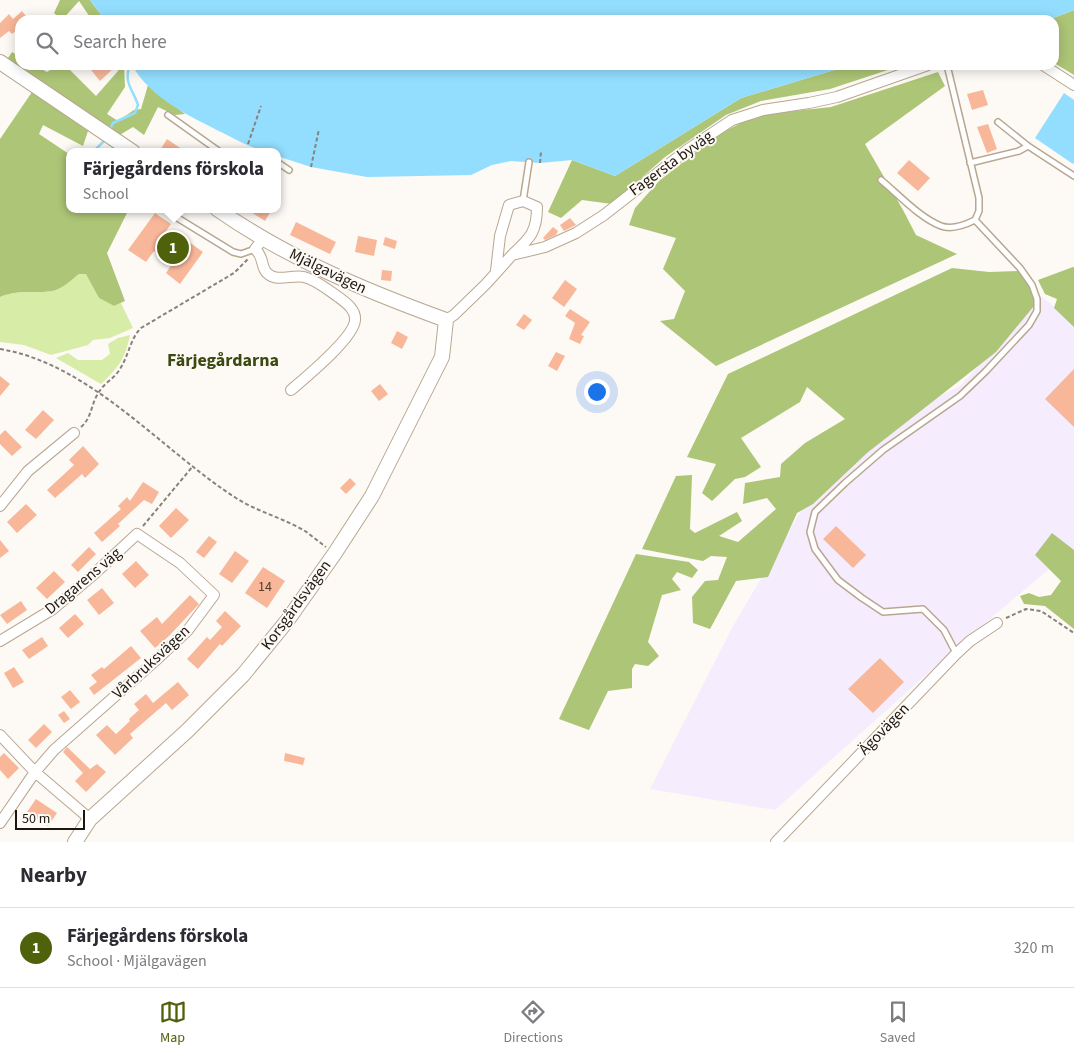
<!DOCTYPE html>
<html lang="en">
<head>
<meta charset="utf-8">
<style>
	body { margin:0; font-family:"Source Sans 3",sans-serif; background:#f2f2f3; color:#2b2b33 }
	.scale { position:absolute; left:15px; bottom:12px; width:70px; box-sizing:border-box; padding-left:5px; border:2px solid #1c160d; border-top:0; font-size:14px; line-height:18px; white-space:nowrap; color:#1c160d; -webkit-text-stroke:4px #fdf9f5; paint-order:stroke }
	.you { position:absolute; left:596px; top:391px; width:18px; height:18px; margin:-12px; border:4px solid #fff; border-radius:50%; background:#1a73e8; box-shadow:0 0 0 8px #1a73e833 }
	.badge { display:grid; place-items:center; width:32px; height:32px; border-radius:50%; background:#4f620b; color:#fff; font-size:16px; font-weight:700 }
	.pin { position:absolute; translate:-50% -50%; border:2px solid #fff; box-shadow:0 1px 5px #0006 }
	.popup { position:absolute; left:66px; top:148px; width:215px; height:65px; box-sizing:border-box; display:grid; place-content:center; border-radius:10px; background:#fff; filter:drop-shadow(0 1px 4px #0005); font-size:16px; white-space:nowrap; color:#7c7c81 }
	.popup b { font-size:19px; color:#2b2b33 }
	.popup::after { content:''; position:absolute; left:50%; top:100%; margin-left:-10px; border:10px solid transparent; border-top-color:#fff }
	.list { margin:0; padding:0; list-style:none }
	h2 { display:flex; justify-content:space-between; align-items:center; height:65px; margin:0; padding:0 20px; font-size:21px }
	h2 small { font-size:16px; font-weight:400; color:#7c7c81 }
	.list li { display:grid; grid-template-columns:32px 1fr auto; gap:15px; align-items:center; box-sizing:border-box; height:80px; padding:0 20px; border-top:1px solid #e1e1e2 }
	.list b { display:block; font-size:19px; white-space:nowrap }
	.list p { margin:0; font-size:16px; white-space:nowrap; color:#7c7c81 }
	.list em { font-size:16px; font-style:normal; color:#7c7c81 }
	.icon { flex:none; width:28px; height:28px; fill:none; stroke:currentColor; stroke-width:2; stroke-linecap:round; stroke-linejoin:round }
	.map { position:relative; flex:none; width:1074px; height:842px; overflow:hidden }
	.search { position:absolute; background:#fff; box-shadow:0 2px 12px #0003; left:15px; right:15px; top:15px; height:55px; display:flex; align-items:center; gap:12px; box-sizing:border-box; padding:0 18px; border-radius:15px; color:#7c7c81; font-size:19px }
	.sheet { height:145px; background:#fff }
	nav { display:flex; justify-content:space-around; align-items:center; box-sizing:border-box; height:70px; border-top:1px solid #e1e1e2; background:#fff; font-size:14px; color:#7c7c81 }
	nav a { display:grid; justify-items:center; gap:2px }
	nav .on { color:#4f620b }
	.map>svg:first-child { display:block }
</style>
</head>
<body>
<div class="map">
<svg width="1074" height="842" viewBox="0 0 1074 842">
	<rect width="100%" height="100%" fill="#fdf9f5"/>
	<!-- industrial -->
	<path fill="#f5ecfd" d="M1041,296L1074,323V548L965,640L775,810L650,789L733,626L801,511L903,414L960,386Z"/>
	<!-- green -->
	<path fill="#d6eca7" d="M79,274H87L99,298L114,306L121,303L133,328L110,338L93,340L88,345L51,355L24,345L0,342V297C20,289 33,294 52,291C63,289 71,280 79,274Z
		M130,335C125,359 119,367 101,384L56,358L68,353L78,360H102L110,354L108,344L118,338Z"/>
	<!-- forest -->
	<path fill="#adc576" d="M60,0H90L105,20H92L79,1L62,20L54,13Z
		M1074,10V75L1054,63V20H1048Z
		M12,52L20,57V65H34L47,72L58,65H65L96,96L118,71V65H124L125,87L107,114L118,121L134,110L141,109L148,85L185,114L175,115L158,107L144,135L133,127L118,136L6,61Z
		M851,65H903L830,89L761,101L726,115L665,157L612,204L582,200L561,218L548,212L572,160L615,176L741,98Z
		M938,72L945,86L865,144L903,210L916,235L957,254L716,366L660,321L674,319L685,291L663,269L676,238L629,225L635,208L659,181L717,135L757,115L831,107Z
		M32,92L88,131L83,146L43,125L39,134L69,154V209H129L107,253L125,301L114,306L99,298L86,274H79C71,280 63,289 52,291C33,294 20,289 0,297V139Z
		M1073,267H1074V327L1054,308L1057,299L1045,294L1038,280Z
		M952,268L989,272L1018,271L1032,289L1034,306L996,352L867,453L813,504L797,513L768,577L736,581L710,629L693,623L692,597L705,581L718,580L727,557L711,556L703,561L642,549L676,476L692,475L690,529L695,533L737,512L742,521L719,536L738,542L776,509L767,498L743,504L745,483L780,477L781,464L805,443L845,419L807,387L800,402L741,438L761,467L745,477L735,479L712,501L702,493L716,464L687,457L728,374Z
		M1052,533L1074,550V629L1045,606L1024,604L1020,596L1029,593L1039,597L1051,595L1061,581L1035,555Z
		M636,554L689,562L698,570L692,578L677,572L672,579L681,590L662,595L648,642L659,656L648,666L635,664L632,669V688L608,691L589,730L559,719Z"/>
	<!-- water -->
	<path fill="#93defe" d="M90,0H1074V10L1048,20H105Z
		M132,65H851L741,98L615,176L572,160L540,163L511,161L492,165L471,175L367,177L311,167L277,156V152C256,152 241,142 223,133C191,117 150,98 132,65Z
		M1064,93L1074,100V162L1073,164L1035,138Z"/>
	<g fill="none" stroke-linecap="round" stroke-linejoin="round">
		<!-- stream -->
		<path stroke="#93defe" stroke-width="2.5" d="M110,129L113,123L135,113L138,105C133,89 123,83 130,65
			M93,152L106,139"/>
	</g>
	<!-- building -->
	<path fill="#f8b799" d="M22,11L29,20H20V28L12,34L9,31L0,38V23L9,14L13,19Z
		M97,65H117L100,81L91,70Z
		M983,90L988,105L972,110L967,94Z
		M988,124L997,149L987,153L977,127Z
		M167,139L186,152H159Z
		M909,160L930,178L918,191L897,173Z
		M246,209H272L265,221Z
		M155,213L171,224L164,234L184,248L189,242L203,252L180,284L166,273L172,264L154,251L146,262L128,250Z
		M570,218L576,225L564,231L560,225Z
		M296,222L336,242L330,254L290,235Z
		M553,227L558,231L556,235L545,240L543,238Z
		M358,236L377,240L374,256L355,252Z
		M385,237L397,241L395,249L383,245Z
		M382,270L392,271L391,281L381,280Z
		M565,280L577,289L564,307L552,298Z
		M570,309L590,322L581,335L584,336L580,344L569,339L575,323L565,316Z
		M524,314L532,320L524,330L516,325Z
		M397,331L408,337L402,349L391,343Z
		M556,352L565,356L557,371L548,366Z
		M1074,369V427L1045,399Z
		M0,376L10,384L0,396Z
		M380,384L388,394L379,401L371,391Z
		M43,410L54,420L36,439L25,430Z
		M5,430L22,447L12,456L0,444V435Z
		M83,446L99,464L85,478L82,474L55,498L47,490L74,465L69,460Z
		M350,478L356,484L346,494L340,488Z
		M143,482L159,492L152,504L144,500L118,524L120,526L102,542L94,533L121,509L118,506L127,497L130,501Z
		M26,504L37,515L17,533L7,522Z
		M176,508L189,520L171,538L159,526Z
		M836,526L866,555L853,568L823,539Z
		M209,536L217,542L204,558L196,552Z
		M0,540L9,551L0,558Z
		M89,547L96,554L78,572L71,565Z
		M235,551L249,561L232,583L219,574Z
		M136,561L149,575L135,588L122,574Z
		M263,567L285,581L267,608L245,593Z
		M54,571L65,582L47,599L36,588Z
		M102,588L114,603L99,615L87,600Z
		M190,595L199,604L169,636L155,648L140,631L157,617L162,624Z
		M21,601L27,610L7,624L0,615Z
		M225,611L241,626L222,646L220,644L198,669L187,659L207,637L210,640L222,627L216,621Z
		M75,614L84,624L68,638L59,628Z
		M42,637L48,646L29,659L22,650Z
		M131,646L141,658L94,695L89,688L97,682L91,675L102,667L104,669Z
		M880,658L904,682L873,713L848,689Z
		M14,667L24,682L13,688L4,673Z
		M178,682L189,695L172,710L166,703L130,734L133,738L115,755L96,735L107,725L116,734L130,721L129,719L139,710L134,704L146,694L153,703Z
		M70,690L80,702L71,709L61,697Z
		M64,711L70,719L64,723L58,715Z
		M44,724L52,732L36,748L28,740Z
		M67,747L90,769L97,764L106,772L86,792L75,781L83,773L63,752Z
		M4,753L19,768L8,779L0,770V757Z
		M285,753L305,758L303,765L284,761Z
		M36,799L57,813L48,826L27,812Z"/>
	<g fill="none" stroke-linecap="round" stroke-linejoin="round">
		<!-- lane casing -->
		<g stroke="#b8a790" stroke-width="8">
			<path id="lane" d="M168,115L220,152
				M998,122L1028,146L1074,176
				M234,152H254
				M277,162L289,170
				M970,163L1019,151L1028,146
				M881,180C898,194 920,218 941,226C952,230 965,225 975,220L979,211V198L947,65
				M523,201L529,162
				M176,217L233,252L241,254L255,249
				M956,653L944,630L923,609L883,612L862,598L838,580L815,549L810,532L815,512L845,483L883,450L960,396L986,371L1029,325L1037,311V299L1032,285L1020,268L975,220"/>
		</g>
		<!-- street casing -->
		<g stroke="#b8a790" stroke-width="12">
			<path id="street" d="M1043,65L1074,85
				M263,239L255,249C265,258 260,266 267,273C277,283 292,274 304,277C316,280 327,289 337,296C345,302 356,309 355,320C354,338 306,377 291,390
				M496,271L500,236L509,205L523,201L537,207C537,232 530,238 513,254
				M446,320L454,315L486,284L512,255L545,247L576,233L604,215L687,150L732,120L763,110L809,103L837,97L928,65
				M0,506L28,471L74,433
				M0,641L53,609L93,575L137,534L180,563L214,595L188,630L156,660L54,750L35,772L0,823
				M0,735L35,772L90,819
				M776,842L956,654L970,641L997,623"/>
		</g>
		<!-- secondary casing -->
		<g stroke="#b8a790" stroke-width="16">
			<path id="secondary" d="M0,62L133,152
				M75,842L90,819L187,731L243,675L287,621L335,553L372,496L442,357L446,320C366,291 287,258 217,209"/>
		</g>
		<!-- path -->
		<path stroke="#87827c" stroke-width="2" stroke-dasharray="4 2.5" stroke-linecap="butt" d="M248,144L261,106
			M540,163L541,151
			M311,167L319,129
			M0,349C91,364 161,450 236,498C258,512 283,518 305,531C312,536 319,542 326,547
			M81,427C92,418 91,403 99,392C104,383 115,378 120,369C129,355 130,339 141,328L234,273L248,259
			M143,526L193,466
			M1006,618L1026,609L1041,611L1074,633"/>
		<!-- lane -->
		<use href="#lane" stroke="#fff" stroke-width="5"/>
		<!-- street -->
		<use href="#street" stroke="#fff" stroke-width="10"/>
		<!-- secondary -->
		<use href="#secondary" stroke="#fff" stroke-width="14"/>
	</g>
	<g text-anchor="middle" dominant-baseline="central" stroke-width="4" stroke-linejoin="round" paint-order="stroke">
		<!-- number labels -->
		<g font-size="14" fill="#533e30">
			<text x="265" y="587">14</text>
		</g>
		<!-- street labels -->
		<g font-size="16" fill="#1c160d" stroke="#fdf9f5">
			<text transform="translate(671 163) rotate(-36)">Fagersta byväg</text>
			<text transform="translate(328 271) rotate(26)">Mjälgavägen</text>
			<text transform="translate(83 581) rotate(-40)">Dragarens väg</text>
			<text transform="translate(296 605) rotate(-54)">Korsgårdsvägen</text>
			<text transform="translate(151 662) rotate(-43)">Vårbruksvägen</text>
			<text transform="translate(884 729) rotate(-46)">Ägovägen</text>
		</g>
		<!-- neighbourhood labels -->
		<g font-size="18" font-weight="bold" fill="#3c4a12" stroke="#fdf9f5">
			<text x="223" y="360">Färjegårdarna</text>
		</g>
	</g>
</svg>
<div class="scale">50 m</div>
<div class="you"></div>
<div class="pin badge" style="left:173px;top:248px">1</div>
<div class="popup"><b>Färjegårdens förskola</b>School</div>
<div class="search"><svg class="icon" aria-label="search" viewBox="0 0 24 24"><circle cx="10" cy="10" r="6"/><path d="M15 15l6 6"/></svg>Search here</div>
</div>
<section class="sheet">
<h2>Nearby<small></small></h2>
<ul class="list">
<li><span class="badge">1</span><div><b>Färjegårdens förskola</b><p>School · Mjälgavägen</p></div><em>320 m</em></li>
</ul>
</section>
<nav>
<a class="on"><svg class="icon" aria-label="map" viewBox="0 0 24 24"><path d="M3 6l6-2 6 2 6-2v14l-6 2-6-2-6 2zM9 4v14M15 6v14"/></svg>Map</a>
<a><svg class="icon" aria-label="directions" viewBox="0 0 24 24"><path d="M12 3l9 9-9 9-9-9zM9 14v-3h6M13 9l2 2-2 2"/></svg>Directions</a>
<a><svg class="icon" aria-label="saved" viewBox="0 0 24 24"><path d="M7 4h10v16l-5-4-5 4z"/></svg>Saved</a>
</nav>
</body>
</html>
